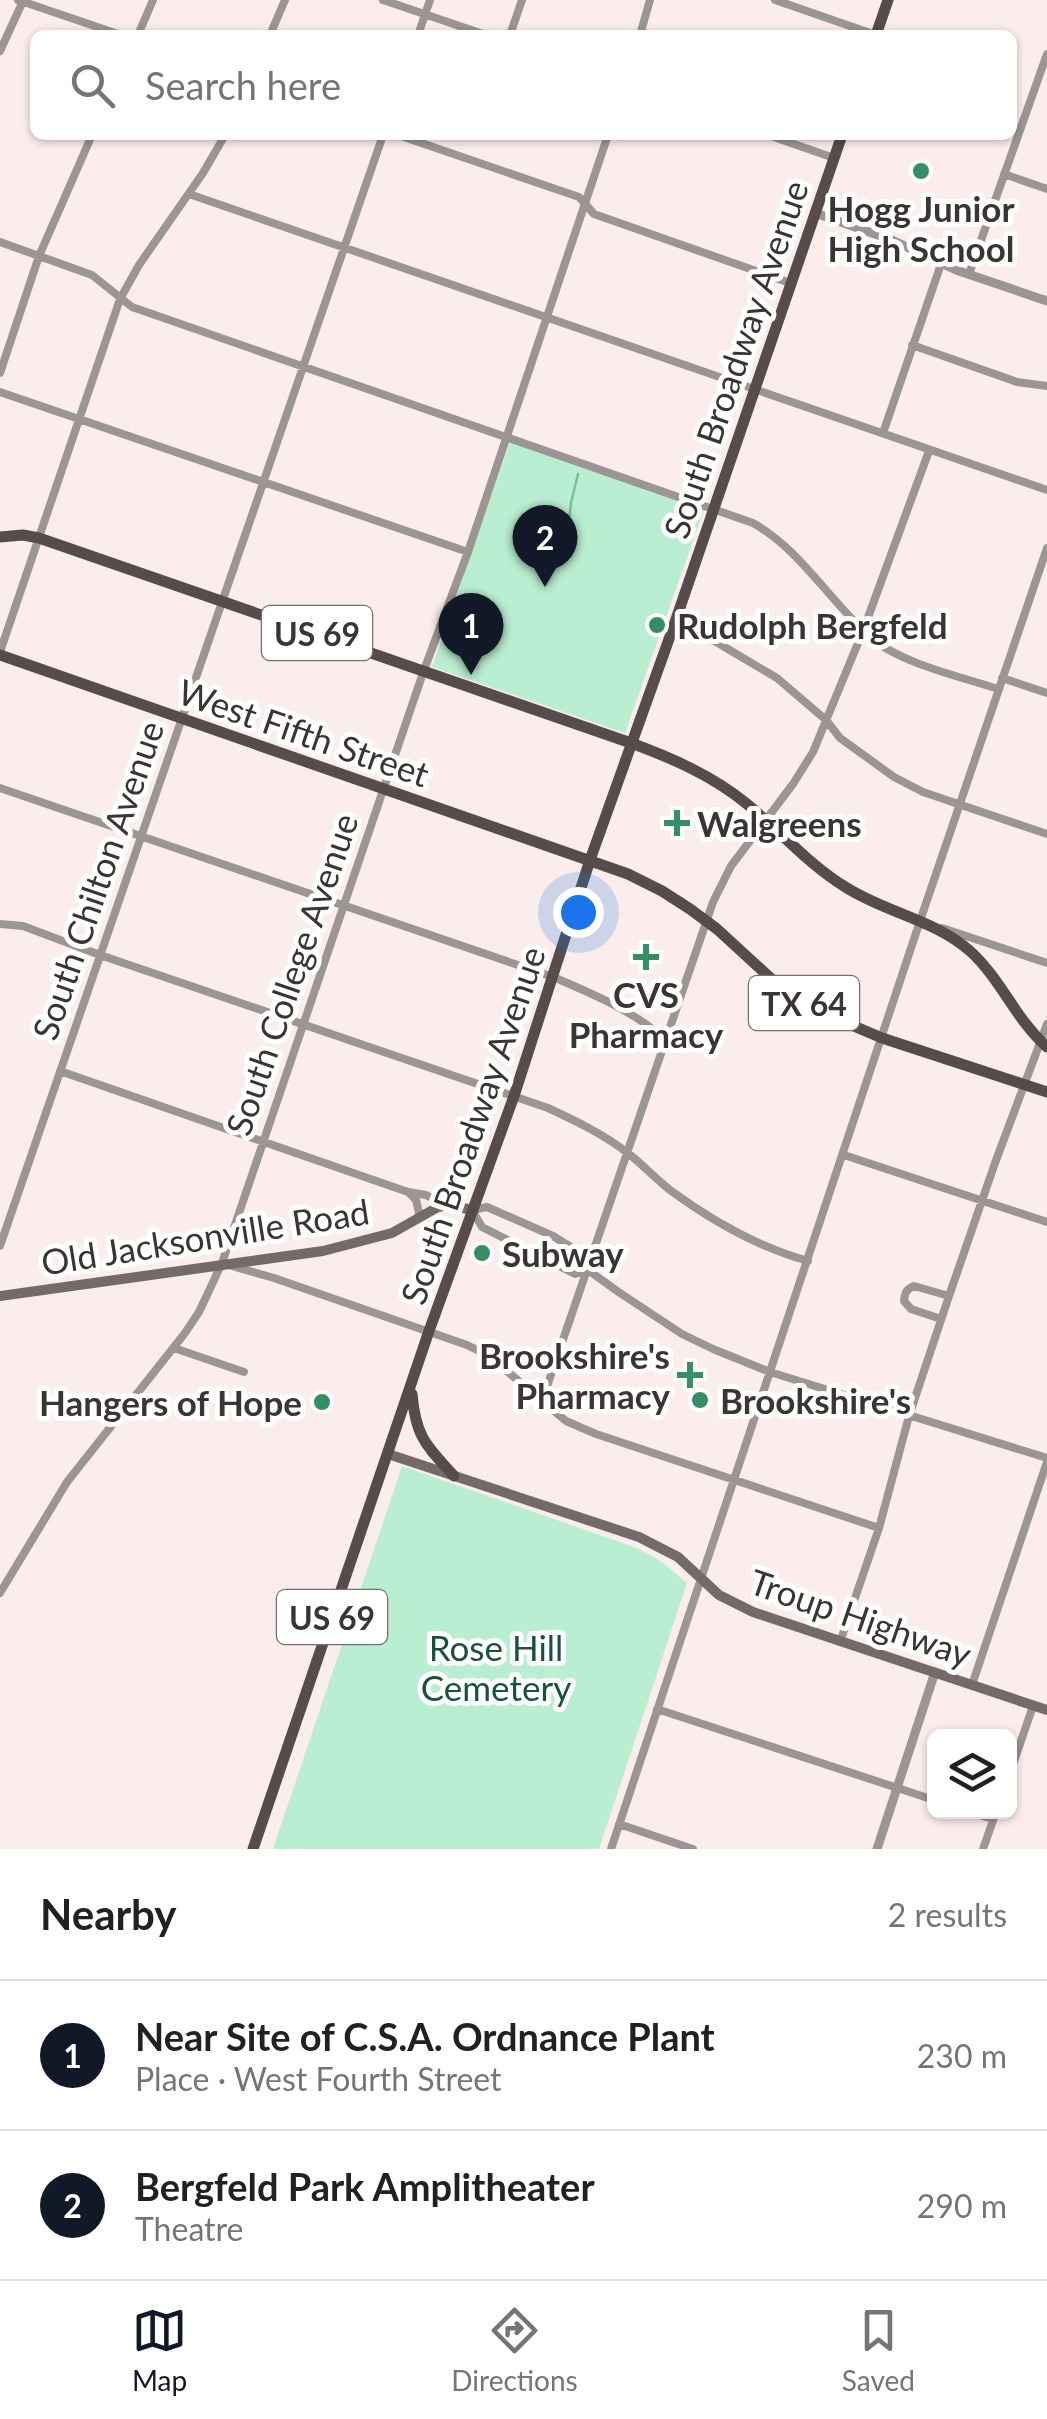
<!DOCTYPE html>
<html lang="en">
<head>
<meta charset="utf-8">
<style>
	body { margin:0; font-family:Lato,sans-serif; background:#f2f2f2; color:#202124 }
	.controls { position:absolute; right:30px; bottom:30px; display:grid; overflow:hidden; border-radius:15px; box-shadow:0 2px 8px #0004 }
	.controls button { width:90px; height:90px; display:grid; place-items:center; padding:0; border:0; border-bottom:2px solid #e0e0e0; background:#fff; color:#202124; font:50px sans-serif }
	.you { position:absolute; left:578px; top:912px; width:35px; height:35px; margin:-25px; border:8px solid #fff; border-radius:50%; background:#1a73e8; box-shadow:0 0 0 15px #1a73e833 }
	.badge { display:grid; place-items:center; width:65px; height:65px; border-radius:50%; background:#111827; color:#fff; font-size:32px; font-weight:700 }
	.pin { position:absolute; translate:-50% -82px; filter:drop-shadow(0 2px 5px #0008) }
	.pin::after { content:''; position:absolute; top:52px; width:35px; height:30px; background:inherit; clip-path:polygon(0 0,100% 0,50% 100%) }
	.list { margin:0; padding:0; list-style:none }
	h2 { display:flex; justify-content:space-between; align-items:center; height:130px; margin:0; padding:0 40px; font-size:42px }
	h2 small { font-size:32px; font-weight:400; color:#757577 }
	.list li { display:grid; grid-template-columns:65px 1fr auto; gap:30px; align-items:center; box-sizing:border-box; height:150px; padding:0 40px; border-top:2px solid #e0e0e0 }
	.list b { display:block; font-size:38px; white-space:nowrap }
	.list p { margin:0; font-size:32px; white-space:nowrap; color:#757577 }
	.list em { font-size:32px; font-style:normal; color:#757577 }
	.icon { flex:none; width:55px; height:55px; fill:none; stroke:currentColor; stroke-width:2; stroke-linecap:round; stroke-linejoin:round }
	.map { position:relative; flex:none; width:1047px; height:1849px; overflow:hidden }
	.search { position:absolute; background:#fff; box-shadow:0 2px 8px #0004; left:30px; right:30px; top:30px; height:110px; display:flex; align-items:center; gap:25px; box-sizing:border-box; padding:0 35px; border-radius:15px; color:#757577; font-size:38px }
	.sheet { height:430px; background:#fff }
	nav { display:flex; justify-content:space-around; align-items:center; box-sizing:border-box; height:140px; border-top:2px solid #e0e0e0; background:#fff; font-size:28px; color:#757577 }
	nav a { display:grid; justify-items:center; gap:5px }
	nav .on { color:#111827 }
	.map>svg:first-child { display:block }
</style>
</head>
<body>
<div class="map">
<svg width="1047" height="1849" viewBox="0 0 1047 1849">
	<rect width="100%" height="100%" fill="#fbedeb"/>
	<!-- green -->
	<path fill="#b9eed0" d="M510,442L704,510L625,733L432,667Z
		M402,1466L637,1548L662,1562L687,1583L599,1849H273Z"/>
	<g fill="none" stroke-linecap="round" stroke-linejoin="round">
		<!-- stream -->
		<path stroke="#78c29b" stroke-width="2.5" d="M565,560L571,503L578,474"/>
		<!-- minor -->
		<path stroke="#9b9594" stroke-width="8" d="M18,0L121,35
			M383,0L486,35
			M775,0L876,35
			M138,35L153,0
			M270,35L285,0
			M418,35L430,0
			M510,35L522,0
			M640,35L650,0
			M0,51L23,1
			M398,135L579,197L594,214L790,283
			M768,135L834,158
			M1004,174L1047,189
			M189,194L1047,490
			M0,242L92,275L132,307L753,523C795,547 820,586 853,620C859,625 863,632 869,637C905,665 956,675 998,689
			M969,274L1047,54
			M912,345L1017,382L1047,386
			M0,373L39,256L92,135
			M0,392L468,552
			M883,433L941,264
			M674,625L706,636L777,678L826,720L840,738L894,777L923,792L1047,834
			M0,652L120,299L139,265L203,173L225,135
			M1002,678L1047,693
			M0,788L553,977C593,994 634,1011 667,1041
			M0,924L23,926L100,955L548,1108C576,1121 605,1135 629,1154C643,1165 656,1179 670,1190C712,1221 758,1247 808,1261
			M942,928L1047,963
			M60,1071L408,1192L426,1195L445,1205
			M844,1155L1047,1222
			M408,1192L416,1200L420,1217
			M0,1246L383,135
			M232,1266L274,1278L467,1345L489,1356L566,1421L596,1434L879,1528
			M588,1270L575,1274L482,1227L472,1210L487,1207L553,1236L582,1254L588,1270L617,1291L682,1334L713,1349L770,1372L1047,1458
			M941,1319L911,1309L904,1301C905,1293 906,1289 914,1286L949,1296
			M174,1348L244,1372
			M542,1401L713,902L731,866L793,784L813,752L863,631L929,451
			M0,1593L67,1482L185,1333L199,1312L222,1263L424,670L468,552L608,135
			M840,1642L879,1528L909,1416L949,1296L995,1163L1047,1024
			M972,1685L1047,1462
			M657,1709L934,1800
			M1010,1773L1033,1706
			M969,1812L993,1819
			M619,1824L693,1849
			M611,1849L920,921L1047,548
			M983,1849L996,1812"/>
		<!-- tertiary -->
		<path stroke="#9b9594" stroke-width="9" d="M815,213L892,240L956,270L1047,301
			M877,1849L935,1672"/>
		<!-- secondary -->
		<path stroke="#736a69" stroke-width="10" d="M0,1296L323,1251L392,1233L438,1207L449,1205L472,1210
			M388,1454L639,1537L678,1557L719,1595L753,1612L1047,1710"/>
		<!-- primary -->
		<path stroke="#564c4b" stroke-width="11" d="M876,35L888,0
			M0,537L23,535L39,538L631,743C672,758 713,776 747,804C781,832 809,865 847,888C887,913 935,920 970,951C1001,979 1016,1020 1047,1047
			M0,655L628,874L662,891L690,909L717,929L778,985L816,1010L882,1038L1047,1092
			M412,1394C416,1438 426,1445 454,1476
			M253,1849L429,1331L514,1096L590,860L674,625L842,135"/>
	</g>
	<!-- markers -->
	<g fill="#348f65" stroke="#fff" stroke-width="4">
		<circle cx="921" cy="171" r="10"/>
		<circle cx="657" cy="625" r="10"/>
		<path d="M672 808h10v10h10v10h-10v10h-10v-10h-10v-10h10z"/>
		<path d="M641 942h10v10h10v10h-10v10h-10v-10h-10v-10h10z"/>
		<circle cx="482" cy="1253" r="10"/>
		<path d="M685 1360h10v10h10v10h-10v10h-10v-10h-10v-10h10z"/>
		<circle cx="700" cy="1400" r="10"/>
		<circle cx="322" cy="1402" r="10"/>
	</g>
	<g text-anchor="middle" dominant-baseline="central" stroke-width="10" stroke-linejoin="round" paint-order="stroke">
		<!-- shield labels -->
		<g fill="#fff" stroke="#757170" stroke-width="2.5">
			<rect x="262" y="606" width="110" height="54" rx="8"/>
			<rect x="749" y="976" width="110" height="54" rx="8"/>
			<rect x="277" y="1590" width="110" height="54" rx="8"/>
		</g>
		<g font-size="32" font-weight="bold" fill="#3a3433">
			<text x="317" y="633">US 69</text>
			<text x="804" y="1003">TX 64</text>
			<text x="332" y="1617">US 69</text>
		</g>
		<!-- poi labels -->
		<g font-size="35" font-weight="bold" fill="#3a3433" stroke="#fff" text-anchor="start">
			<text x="921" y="208" text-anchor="middle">Hogg Junior<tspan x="921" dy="40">High School</tspan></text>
			<text x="677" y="625">Rudolph Bergfeld</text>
			<text x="697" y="823">Walgreens</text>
			<text x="646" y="994" text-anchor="middle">CVS<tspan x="646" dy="40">Pharmacy</tspan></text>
			<text x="502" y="1253">Subway</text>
			<text x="670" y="1355" text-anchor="end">Brookshire's<tspan x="670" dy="40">Pharmacy</tspan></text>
			<text x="720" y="1400">Brookshire's</text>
			<text x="302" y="1402" text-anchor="end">Hangers of Hope</text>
		</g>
		<!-- street labels -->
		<g font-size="35" fill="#3a3433" stroke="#fff">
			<text transform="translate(735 359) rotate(-71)">South Broadway Avenue</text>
			<text transform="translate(304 732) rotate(19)">West Fifth Street</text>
			<text transform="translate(97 880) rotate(-71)">South Chilton Avenue</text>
			<text transform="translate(291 974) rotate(-71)">South College Avenue</text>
			<text transform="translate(472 1125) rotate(-71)">South Broadway Avenue</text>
			<text transform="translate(205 1236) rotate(-9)">Old Jacksonville Road</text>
			<text transform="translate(861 1617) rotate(19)">Troup Highway</text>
		</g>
		<!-- park labels -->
		<g font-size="35" fill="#185237" stroke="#fff">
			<text x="496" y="1647">Rose Hill<tspan x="496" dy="40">Cemetery</tspan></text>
		</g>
	</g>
</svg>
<div class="controls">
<button><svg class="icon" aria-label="layers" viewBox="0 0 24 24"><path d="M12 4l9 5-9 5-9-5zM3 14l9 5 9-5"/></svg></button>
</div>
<div class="you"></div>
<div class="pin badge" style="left:471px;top:675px">1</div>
<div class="pin badge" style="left:545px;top:587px">2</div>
<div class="search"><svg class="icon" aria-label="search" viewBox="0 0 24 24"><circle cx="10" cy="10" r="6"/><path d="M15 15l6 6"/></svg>Search here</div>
</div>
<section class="sheet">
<h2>Nearby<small>2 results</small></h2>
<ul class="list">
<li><span class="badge">1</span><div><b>Near Site of C.S.A. Ordnance Plant</b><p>Place · West Fourth Street</p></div><em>230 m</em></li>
<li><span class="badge">2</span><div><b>Bergfeld Park Amplitheater</b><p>Theatre</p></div><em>290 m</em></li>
</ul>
</section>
<nav>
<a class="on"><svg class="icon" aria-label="map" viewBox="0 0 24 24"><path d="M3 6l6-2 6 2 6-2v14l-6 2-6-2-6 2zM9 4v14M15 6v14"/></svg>Map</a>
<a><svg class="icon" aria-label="directions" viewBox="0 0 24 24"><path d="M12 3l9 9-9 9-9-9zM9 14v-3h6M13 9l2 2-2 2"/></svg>Directions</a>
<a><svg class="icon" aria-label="saved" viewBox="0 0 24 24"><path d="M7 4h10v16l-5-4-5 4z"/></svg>Saved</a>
</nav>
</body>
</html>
